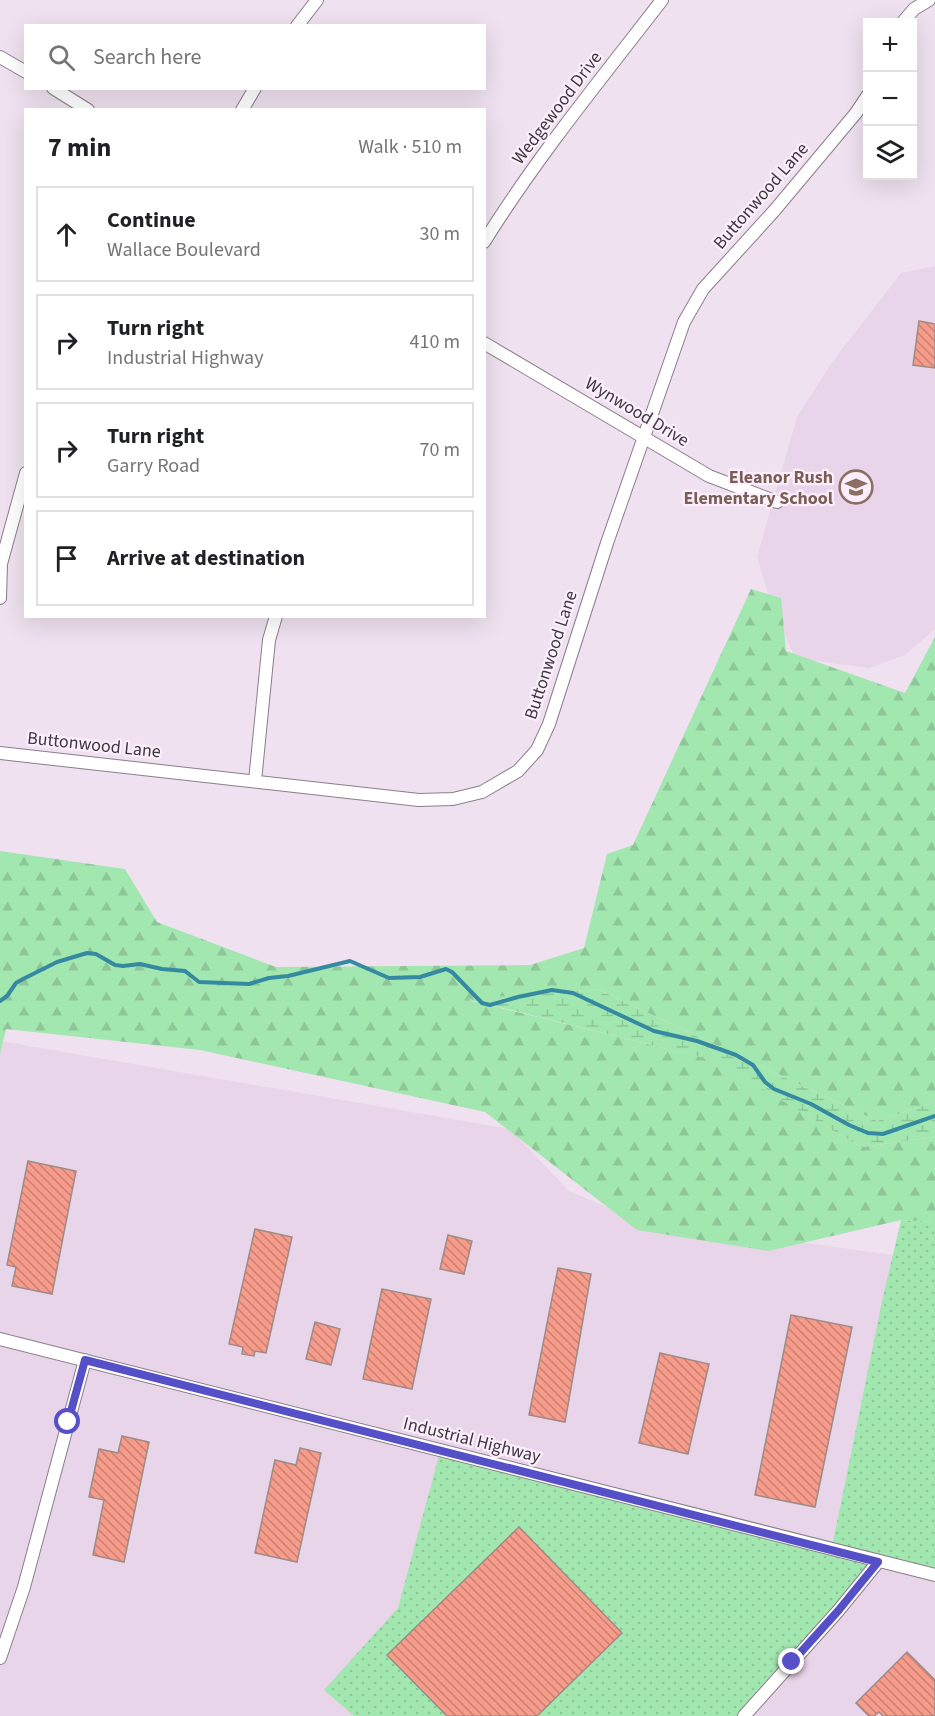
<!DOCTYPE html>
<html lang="en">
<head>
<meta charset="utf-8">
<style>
	body { margin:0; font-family:"Source Sans 3",sans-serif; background:#f2f2f2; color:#202124 }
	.controls { position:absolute; right:18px; top:18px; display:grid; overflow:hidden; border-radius:0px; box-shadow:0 6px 24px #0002 }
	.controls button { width:54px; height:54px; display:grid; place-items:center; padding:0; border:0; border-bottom:2px solid #e0e0e0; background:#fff; color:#202124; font:30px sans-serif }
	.stop { position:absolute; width:18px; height:18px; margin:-14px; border:4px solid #5650c8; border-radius:50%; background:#fff }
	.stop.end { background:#5650c8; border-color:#fff; box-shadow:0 2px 6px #0008 }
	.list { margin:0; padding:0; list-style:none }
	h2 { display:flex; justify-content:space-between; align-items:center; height:78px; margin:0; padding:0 24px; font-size:26px }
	h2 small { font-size:20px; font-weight:400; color:#757577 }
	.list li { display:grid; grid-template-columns:39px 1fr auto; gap:18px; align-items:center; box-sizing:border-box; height:96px; margin:0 12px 12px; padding:0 12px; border:2px solid #e0e0e0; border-radius:0px }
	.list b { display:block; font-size:22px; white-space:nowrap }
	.list p { margin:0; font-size:20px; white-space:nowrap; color:#757577 }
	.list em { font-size:20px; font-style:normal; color:#757577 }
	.icon { flex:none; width:33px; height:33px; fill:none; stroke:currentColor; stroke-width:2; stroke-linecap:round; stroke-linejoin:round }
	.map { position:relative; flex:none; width:935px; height:1716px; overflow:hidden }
	.search { position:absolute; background:#fff; box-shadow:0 6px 24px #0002; left:24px; top:24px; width:462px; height:66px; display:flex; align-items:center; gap:15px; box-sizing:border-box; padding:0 21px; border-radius:0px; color:#757577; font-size:22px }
	.panel { position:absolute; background:#fff; box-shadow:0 6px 24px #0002; left:24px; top:108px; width:462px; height:510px; border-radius:0px }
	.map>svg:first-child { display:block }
</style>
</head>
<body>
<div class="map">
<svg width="935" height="1716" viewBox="0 0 935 1716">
	<defs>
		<pattern id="green-dots" width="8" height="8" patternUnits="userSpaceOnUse" patternTransform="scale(1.5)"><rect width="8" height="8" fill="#a3e7b0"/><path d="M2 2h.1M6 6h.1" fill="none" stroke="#8dc798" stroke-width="1.8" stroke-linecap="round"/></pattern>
		<pattern id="forest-firs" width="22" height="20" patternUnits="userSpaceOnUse" patternTransform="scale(1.5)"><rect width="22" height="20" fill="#a3e7b0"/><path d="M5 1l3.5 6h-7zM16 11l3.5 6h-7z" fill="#8dc798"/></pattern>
		<pattern id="wetland-marsh" width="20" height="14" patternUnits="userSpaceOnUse" patternTransform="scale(1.5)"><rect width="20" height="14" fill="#a3e7b0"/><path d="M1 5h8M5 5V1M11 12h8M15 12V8" fill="none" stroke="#8dc798"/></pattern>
		<pattern id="building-back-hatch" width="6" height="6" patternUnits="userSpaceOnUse" patternTransform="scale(1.5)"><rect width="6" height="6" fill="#f79c8a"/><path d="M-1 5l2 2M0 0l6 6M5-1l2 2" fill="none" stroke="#c98072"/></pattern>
	</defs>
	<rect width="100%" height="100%" fill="#efe1ef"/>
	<!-- built -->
	<path fill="#e9d5e9" d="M935,266V629L905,655L869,668L795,658L772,606L757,557L797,417L833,361L901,273Z
		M0,1041L510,1129L569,1191L635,1219L935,1261V1716H0Z"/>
	<!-- green -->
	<path fill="url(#green-dots)" d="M901,1220L935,1222V1578L879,1564L747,1716H354L324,1690L398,1608L442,1444L833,1542L882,1301Z"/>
	<!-- forest -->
	<path fill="url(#forest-firs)" d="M751,589L781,598L786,651L905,693L935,637V1102L877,1121L597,989L469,1000L716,1061L861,1147L935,1137V1222L901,1220L768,1251L637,1230L485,1112L200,1050L6,1029L0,1054V851L125,869L157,922L276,967L530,965L584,948L607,854L633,845Z"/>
	<!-- wetland -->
	<path fill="url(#wetland-marsh)" d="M597,989L877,1121L935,1102V1137L861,1147L715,1061L467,999Z"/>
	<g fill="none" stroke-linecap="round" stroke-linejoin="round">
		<!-- stream -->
		<path stroke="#358aa2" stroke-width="4" d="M0,1001L7,996L16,983L23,979L57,962L87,953L96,954L115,965L123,966L140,964L162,969L185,971L199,982L249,984L269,978L288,976L350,961L389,978L420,977L446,969L452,972L482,1003L490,1005L518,997L552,990L573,993L654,1031L697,1041L736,1055L753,1065L765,1082L774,1089L811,1104L849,1125L868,1133L883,1134L935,1116"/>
	</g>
	<!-- building -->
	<path fill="url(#building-back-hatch)" stroke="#9e8b87" stroke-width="1.5" d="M919,321L935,324V368L913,365Z
		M28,1161L76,1171L52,1294L12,1286L16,1267L7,1265Z
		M255,1229L292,1237L266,1353L255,1351L254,1356L242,1354L243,1347L229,1344Z
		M448,1235L472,1241L464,1274L440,1269Z
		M558,1268L591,1274L565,1422L529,1415Z
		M382,1289L431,1299L412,1389L363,1379Z
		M791,1315L852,1327L815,1507L755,1495Z
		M315,1322L340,1329L331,1365L306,1359Z
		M660,1353L709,1364L688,1454L639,1443Z
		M122,1436L149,1442L124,1562L93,1555L104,1500L89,1497L99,1449L118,1453Z
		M300,1448L321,1453L297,1562L255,1553L275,1460L296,1465Z
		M519,1527L622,1633L537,1716H447L387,1655Z
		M907,1652L935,1680V1716H883L879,1712L874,1716H869L856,1703Z"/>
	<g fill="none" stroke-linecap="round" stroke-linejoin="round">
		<!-- minor casing -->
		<g stroke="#8b7e8b" stroke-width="14">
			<path id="minor" d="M903,22L914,9L929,0
				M297,26L317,0
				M0,57L26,72
				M53,88L88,110
				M242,110L255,88
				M484,242C537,157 601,79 662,0
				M484,343L709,476L777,502
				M0,598L1,564L26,473
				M0,753L419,800L453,799L482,792L518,771L537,750L549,724L607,543L684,322L703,289L774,211L856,113L868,95
				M255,781L269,640L276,616
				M0,1339L935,1575
				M0,1658L24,1587L85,1360
				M744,1716L838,1611L878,1562"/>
		</g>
		<!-- minor -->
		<use href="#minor" stroke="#fff" stroke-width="12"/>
	</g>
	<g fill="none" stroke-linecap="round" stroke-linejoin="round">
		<!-- route -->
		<path stroke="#5650c8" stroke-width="8" d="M68,1422L85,1360L878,1562L838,1611L792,1662"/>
	</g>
	<!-- icons -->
	<defs>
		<g id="school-ring" transform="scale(1.725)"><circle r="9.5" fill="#fceefc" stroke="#8d6e63" stroke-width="1.5"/><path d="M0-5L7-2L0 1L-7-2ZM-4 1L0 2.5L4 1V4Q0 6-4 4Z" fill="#8d6e63"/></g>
	</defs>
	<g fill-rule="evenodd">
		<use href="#school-ring" x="856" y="487"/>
	</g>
	<g text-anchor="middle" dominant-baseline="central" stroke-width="4.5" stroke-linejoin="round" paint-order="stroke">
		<!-- street labels -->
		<g font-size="18" fill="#3d383d" stroke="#fceefc">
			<text transform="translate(557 108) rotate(-53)">Wedgewood Drive</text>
			<text transform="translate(761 196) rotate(-49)">Buttonwood Lane</text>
			<text transform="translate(637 412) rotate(31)">Wynwood Drive</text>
			<text transform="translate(551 655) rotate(-72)">Buttonwood Lane</text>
			<text transform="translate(94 745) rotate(6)">Buttonwood Lane</text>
			<text transform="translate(472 1440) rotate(14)">Industrial Highway</text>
		</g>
		<!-- education labels -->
		<g font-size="18" font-weight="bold" fill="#785e54" stroke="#fceefc" text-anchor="end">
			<text x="833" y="477">Eleanor Rush<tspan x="833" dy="21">Elementary School</tspan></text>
		</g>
	</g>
</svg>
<div class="controls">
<button>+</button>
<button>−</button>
<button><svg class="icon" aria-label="layers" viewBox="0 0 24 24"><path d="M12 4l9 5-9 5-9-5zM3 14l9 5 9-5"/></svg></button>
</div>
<div class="stop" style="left:68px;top:1422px"></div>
<div class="stop end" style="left:792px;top:1662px"></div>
<div class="search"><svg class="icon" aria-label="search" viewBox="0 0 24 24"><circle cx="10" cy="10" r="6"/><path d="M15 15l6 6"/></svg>Search here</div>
<section class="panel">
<h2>7 min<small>Walk · 510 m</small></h2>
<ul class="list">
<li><svg class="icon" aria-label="ahead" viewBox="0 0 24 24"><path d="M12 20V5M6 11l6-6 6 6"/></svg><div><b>Continue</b><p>Wallace Boulevard</p></div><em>30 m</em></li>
<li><svg class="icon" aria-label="right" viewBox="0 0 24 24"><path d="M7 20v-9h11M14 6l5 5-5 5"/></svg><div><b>Turn right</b><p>Industrial Highway</p></div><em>410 m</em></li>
<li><svg class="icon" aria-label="right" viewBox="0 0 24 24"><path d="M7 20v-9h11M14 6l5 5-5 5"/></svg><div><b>Turn right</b><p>Garry Road</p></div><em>70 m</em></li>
<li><svg class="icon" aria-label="arrive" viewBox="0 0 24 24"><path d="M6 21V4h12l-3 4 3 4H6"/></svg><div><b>Arrive at destination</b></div></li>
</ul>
</section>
</div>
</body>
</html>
